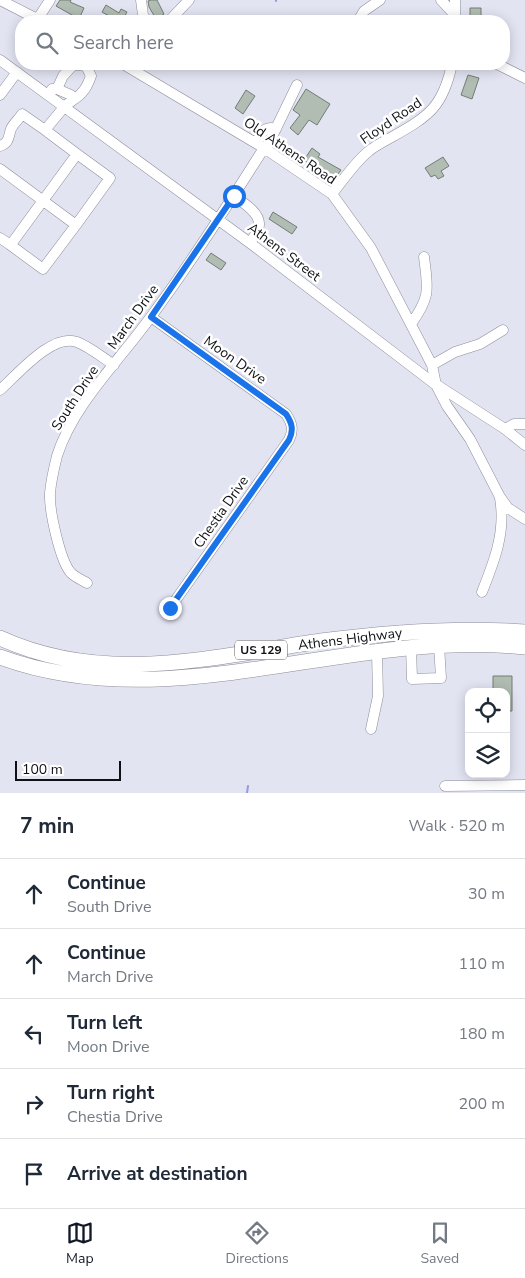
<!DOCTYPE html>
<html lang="en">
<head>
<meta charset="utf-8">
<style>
	body { margin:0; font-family:"Nunito Sans",sans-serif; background:#f2f2f3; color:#1f2937 }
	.controls { position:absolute; right:15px; bottom:15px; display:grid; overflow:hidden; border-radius:10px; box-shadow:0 2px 12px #0003 }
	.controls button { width:45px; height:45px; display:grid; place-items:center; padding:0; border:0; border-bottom:1px solid #e0e1e3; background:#fff; color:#1f2937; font:25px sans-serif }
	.scale { position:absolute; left:15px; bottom:12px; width:106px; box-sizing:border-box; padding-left:5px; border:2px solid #101115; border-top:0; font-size:14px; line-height:18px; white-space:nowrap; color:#101115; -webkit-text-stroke:4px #fff; paint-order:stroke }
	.stop { position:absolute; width:15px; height:15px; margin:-11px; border:4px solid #1a73e8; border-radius:50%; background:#fff }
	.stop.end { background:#1a73e8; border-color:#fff; box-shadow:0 1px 5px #0008 }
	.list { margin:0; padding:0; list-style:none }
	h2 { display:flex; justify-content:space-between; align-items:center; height:65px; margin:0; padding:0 20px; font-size:21px }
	h2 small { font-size:16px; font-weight:400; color:#747a83 }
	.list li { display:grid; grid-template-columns:32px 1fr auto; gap:15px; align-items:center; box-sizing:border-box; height:70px; padding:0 20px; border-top:1px solid #e0e1e3 }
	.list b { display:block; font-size:19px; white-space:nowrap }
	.list p { margin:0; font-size:16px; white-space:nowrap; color:#747a83 }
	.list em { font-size:16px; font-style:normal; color:#747a83 }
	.icon { flex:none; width:28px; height:28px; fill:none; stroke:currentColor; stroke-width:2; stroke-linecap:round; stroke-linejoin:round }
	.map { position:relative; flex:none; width:525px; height:793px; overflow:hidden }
	.search { position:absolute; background:#fff; box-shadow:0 2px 12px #0003; left:15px; right:15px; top:15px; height:55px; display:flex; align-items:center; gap:12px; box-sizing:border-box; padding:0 18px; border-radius:20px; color:#747a83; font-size:19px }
	.sheet { height:415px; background:#fff }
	nav { display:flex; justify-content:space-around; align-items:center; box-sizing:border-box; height:70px; border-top:1px solid #e0e1e3; background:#fff; font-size:14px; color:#747a83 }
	nav a { display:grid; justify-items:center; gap:2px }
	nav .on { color:#111827 }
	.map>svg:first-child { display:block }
</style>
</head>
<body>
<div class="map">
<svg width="525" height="793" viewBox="0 0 525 793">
	<rect width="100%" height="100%" fill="#e3e4f2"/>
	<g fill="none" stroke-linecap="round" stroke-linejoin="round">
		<!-- stream -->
		<path stroke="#9898e3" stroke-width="2" d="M276,0V1
			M247,793L248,786"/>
	</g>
	<!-- building -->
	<path fill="#b1bcb2" stroke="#727d74" d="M60,0H71L70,2L84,8L79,19L56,6Z
		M151,0H157L164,14L156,19L149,7L148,1Z
		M106,5L119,13L121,9L127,12L122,21H106L109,16L102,12Z
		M470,8H481V21H470Z
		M468,75L479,78L472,99L461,95Z
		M306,89L330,104L317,125L309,120L298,135L290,128L300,115L293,110Z
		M246,90L255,96L243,114L235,108Z
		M312,148L320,154L318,157L341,170L333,181L304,160Z
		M443,157L449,166L441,171L444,176L438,179L435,175L431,177L425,168Z
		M273,212L297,227L292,234L269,219Z
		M211,253L226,263L221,270L206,260Z
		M493,676H512V711H506V692H493Z"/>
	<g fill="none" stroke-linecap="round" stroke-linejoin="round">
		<!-- minor casing -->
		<g stroke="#8c8d99" stroke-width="11">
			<path id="minor" d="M0,0L41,21
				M141,0L143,15L147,21
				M441,0L454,14
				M37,20L50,0
				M169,21L189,0
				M358,21L364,11L380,0
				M455,21V0
				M0,60L250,243L436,385L447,406L470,439L500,497L508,508L525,519
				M123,64L264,148L332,194L371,248L432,365L436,385
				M497,64L525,78
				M57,89L63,76L74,64L85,66
				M0,95L17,72
				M73,100C83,94 87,87 91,76L85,64
				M256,143C262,133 264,125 276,129
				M0,146C10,142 8,137 11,129C13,124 19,119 22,114L45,130
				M266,149L297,85
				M0,169L76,225L110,178L77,154
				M332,194C344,179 355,162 369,151C376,145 385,141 392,137C429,116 443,107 452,64
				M233,196C243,202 264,215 258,229C256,234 253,238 250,243
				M0,238L9,244L12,243L77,154L45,130L65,106L73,100L71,95L57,89H52L48,95
				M9,244L43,269L76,225
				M151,317L286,414C292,423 294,430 289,440L170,608
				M411,324C431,296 428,289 424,257
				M432,365L455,352L480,344L503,330
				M437,385L505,429L525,445
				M0,390C18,374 52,333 77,342C90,347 103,358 114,365
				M505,429L514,424H525
				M87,583C82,580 75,577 71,573C60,561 49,510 50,493C51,481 54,468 57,456C73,405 119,361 150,318C191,263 228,205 264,148
				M482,592C494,562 506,532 500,498
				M411,647L412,679L441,678L439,645
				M371,729L378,696L377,652
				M445,786L525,785"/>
		</g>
		<!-- highway casing -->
		<g stroke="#8c8d99" stroke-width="16">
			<path id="highway" d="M0,638C105,686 212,657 321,641C389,632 456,627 525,632
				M0,657C172,720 349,628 525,647"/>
		</g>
		<!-- minor -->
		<use href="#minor" stroke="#fff" stroke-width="10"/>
		<!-- highway -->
		<use href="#highway" stroke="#fff" stroke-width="15"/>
	</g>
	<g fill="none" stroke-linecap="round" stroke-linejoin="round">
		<!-- route -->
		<path stroke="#1a73e8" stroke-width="6" d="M170,608L289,440C294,430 292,423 286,414L151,317L234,196"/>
	</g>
	<g text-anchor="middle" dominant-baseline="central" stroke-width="5" stroke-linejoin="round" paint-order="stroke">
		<!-- shield labels -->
		<rect fill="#fff" stroke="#58585b" stroke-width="1" x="235" y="640.5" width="52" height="19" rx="4"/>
		<g font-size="12" font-weight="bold" fill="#101115">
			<text x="261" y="650">US 129</text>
		</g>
		<!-- street labels -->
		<g font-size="14" fill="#101115" stroke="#fff">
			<text transform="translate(391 121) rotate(-34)">Floyd Road</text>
			<text transform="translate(290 151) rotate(34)">Old Athens Road</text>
			<text transform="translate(284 252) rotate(37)">Athens Street</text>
			<text transform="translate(133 317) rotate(-54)">March Drive</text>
			<text transform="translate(235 360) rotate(35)">Moon Drive</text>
			<text transform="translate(75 398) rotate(-57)">South Drive</text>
			<text transform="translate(221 512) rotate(-55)">Chestia Drive</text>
			<text transform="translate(350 639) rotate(-7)">Athens Highway</text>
		</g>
	</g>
</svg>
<div class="controls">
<button><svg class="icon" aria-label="locate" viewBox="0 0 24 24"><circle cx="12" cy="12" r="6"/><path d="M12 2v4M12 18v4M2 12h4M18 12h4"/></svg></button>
<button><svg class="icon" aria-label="layers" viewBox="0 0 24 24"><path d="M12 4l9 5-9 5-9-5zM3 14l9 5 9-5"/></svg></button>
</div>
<div class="scale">100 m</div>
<div class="stop" style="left:234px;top:196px"></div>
<div class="stop end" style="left:170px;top:608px"></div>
<div class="search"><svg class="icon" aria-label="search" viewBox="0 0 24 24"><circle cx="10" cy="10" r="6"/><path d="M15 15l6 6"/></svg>Search here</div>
</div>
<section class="sheet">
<h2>7 min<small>Walk · 520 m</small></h2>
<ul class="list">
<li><svg class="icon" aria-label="ahead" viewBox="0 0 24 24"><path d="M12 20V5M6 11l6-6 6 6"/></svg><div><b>Continue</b><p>South Drive</p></div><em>30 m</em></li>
<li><svg class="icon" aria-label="ahead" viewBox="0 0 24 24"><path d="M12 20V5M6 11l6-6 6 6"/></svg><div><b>Continue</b><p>March Drive</p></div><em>110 m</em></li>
<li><svg class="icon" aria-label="left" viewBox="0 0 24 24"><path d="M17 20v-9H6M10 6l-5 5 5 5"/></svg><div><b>Turn left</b><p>Moon Drive</p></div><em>180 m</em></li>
<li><svg class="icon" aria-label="right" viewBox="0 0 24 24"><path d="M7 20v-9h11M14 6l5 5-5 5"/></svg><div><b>Turn right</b><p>Chestia Drive</p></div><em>200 m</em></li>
<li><svg class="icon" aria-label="arrive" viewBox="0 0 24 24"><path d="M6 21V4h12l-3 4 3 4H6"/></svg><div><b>Arrive at destination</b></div></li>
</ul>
</section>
<nav>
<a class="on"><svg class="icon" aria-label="map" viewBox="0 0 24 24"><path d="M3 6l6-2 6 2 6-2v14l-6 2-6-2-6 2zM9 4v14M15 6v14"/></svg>Map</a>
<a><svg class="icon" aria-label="directions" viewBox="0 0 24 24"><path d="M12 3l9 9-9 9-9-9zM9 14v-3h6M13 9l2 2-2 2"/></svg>Directions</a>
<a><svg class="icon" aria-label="saved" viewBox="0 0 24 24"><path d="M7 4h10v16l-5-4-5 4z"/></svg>Saved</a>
</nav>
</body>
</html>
